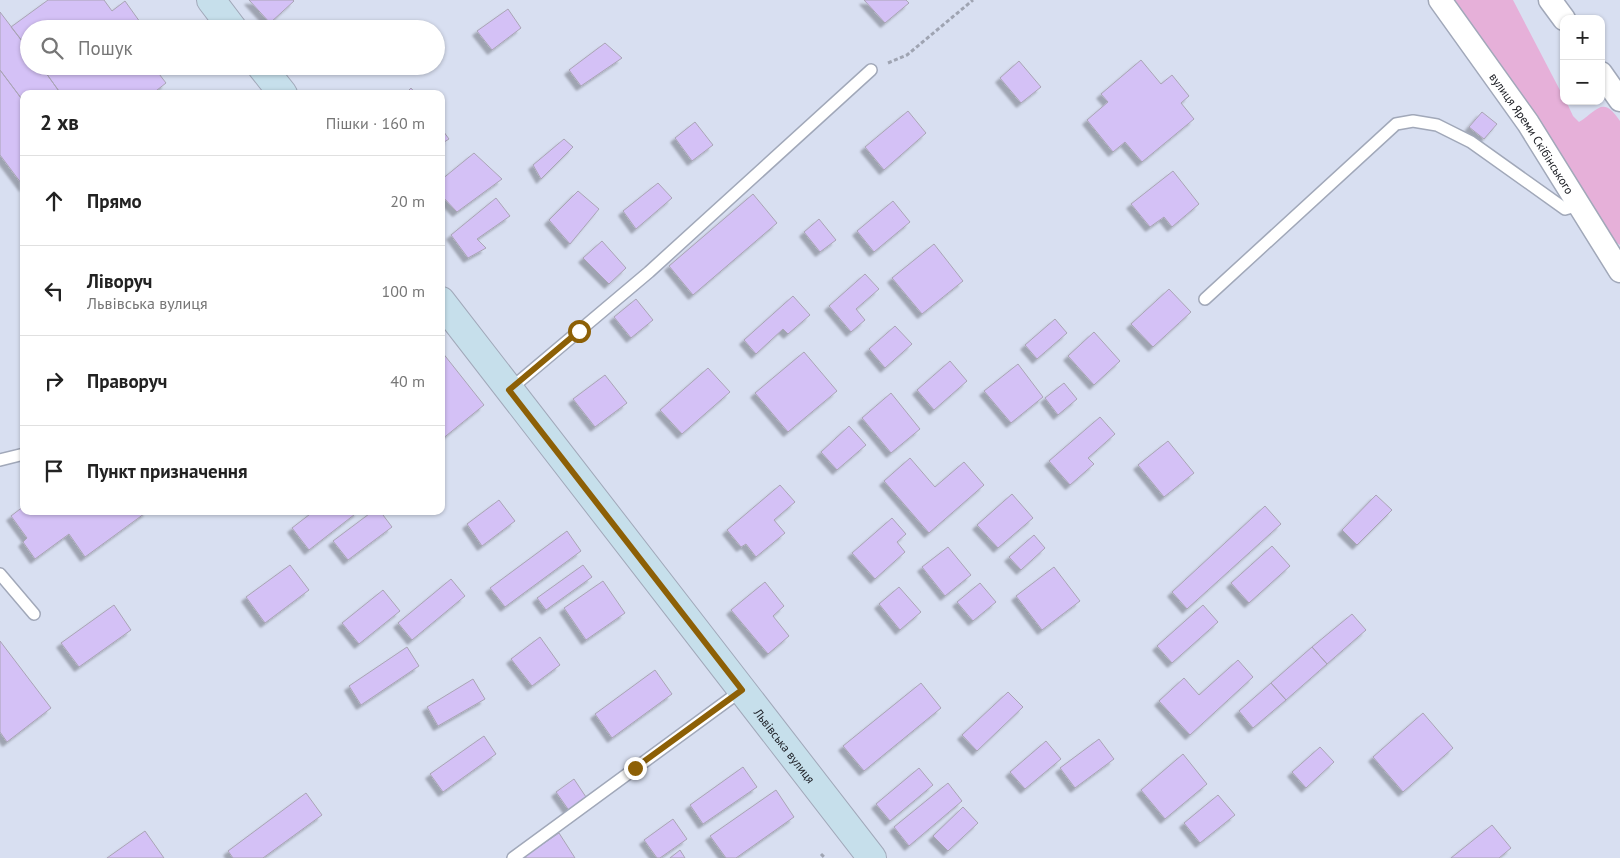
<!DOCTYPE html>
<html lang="uk">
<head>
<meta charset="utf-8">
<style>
	body { margin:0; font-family:"PT Sans",sans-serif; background:#f6f6f6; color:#222 }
	.controls { position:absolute; right:15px; top:15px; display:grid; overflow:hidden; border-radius:10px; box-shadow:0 1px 4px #0004 }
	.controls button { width:45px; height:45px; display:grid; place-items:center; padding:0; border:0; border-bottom:1px solid #e0e0e0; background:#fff; color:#222; font:25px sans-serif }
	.stop { position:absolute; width:15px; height:15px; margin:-11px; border:4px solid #8d6006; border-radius:50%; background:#fff }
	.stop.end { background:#8d6006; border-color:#fff; box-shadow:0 1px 5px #0008 }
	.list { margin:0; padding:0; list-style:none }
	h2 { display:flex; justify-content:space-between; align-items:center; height:65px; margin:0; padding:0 20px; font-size:21px }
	h2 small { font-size:16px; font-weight:400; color:#767676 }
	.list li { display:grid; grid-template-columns:32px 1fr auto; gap:15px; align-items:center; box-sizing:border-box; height:90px; padding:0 20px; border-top:1px solid #e0e0e0 }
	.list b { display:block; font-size:19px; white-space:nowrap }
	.list p { margin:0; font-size:16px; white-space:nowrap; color:#767676 }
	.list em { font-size:16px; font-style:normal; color:#767676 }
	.icon { flex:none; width:28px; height:28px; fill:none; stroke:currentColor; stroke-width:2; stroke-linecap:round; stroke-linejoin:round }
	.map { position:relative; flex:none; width:1620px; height:858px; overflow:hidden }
	.search { position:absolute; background:#fff; box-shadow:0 1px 4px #0004; left:20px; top:20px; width:425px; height:55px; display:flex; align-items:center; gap:12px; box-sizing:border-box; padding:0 18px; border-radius:28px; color:#767676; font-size:19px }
	.panel { position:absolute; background:#fff; box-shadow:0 1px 4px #0004; left:20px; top:90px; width:425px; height:425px; border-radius:10px }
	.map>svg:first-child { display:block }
</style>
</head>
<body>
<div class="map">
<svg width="1620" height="858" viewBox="0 0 1620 858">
	<defs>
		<filter id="shadow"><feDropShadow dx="-4.5" dy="4.5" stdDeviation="1" flood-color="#0004"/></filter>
	</defs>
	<rect width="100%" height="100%" fill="#d8dff1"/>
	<!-- green -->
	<path fill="#e6b0d9" d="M1451,0H1513L1564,98V101H1566L1573,116L1579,122C1598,110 1603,95 1620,121V245L1609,238L1584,191L1539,122Z"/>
	<!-- building -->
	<path fill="#d4c1f6" stroke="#a9a4b5" filter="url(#shadow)" d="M48,0H104L112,11L125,1L145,29H29V50L11,27Z
		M249,0H293L294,1L270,23Z
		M864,0H906L909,3L885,23Z
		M508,9L521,28L492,50L477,31Z
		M0,12L29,50V66H41L61,94H24V102L0,70Z
		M605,43L622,58L581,86L569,70Z
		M1141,60L1161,84L1172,75L1189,96L1181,103L1194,119L1142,162L1125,142L1113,152L1087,120L1108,102L1101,94Z
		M1019,61L1041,87L1021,103L1000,78Z
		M41,66H153L166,83L152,94H61Z
		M0,70L24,102V187L0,155Z
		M411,88L416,94H405Z
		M908,111L926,133L884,170L865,147Z
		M1482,112L1497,124L1484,139L1469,127Z
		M695,122L713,145L692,161L675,138Z
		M441,128L449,139L441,144Z
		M564,139L573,147L541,179L533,165Z
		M474,153L502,179L457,212L441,195V180Z
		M1173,171L1199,204L1172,227L1164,217L1150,227L1131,204Z
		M658,183L672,198L636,229L623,211Z
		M578,191L599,209L570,244L549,220Z
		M753,194L777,223L693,295L669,266Z
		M496,198L510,216L477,239L486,248L468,258L451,235Z
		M893,201L910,222L874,252L857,231Z
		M819,219L836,240L820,252L804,232Z
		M602,241L626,268L609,284L583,258Z
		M934,244L963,281L922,314L892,278Z
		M865,274L879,289L856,309L865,320L851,332L829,306Z
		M1169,289L1191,312L1153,347L1131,324Z
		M793,296L810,315L788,334L783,329L756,354L744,340Z
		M636,299L653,320L631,338L614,317Z
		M1055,319L1067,333L1037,359L1025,345Z
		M895,326L912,344L885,368L869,349Z
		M1094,332L1120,361L1094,385L1068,356Z
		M442,352L484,405L441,440L442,403Z
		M804,352L837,391L788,432L755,393Z
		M950,361L967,381L934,410L917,390Z
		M1018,364L1043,397L1011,423L984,391Z
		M708,368L730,392L682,434L660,410Z
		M605,375L627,403L595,427L573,399Z
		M1064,383L1077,399L1058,415L1045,398Z
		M891,393L920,429L891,453L862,418Z
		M1100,417L1115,434L1088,458L1094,464L1070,485L1049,461Z
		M849,426L866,445L837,470L821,452Z
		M1168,441L1194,473L1164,497L1138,465Z
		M910,458L935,487L964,462L984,485L929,533L884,481Z
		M780,485L795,502L774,520L785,533L756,557L746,544L741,547L727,530Z
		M1012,494L1033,518L998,548L977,525Z
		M1376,495L1392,510L1357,545L1342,530Z
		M499,500L515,521L482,546L467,524Z
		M24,506V511H148L85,557L69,534L35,559L23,542L27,538L11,516Z
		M1265,506L1281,524L1187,609L1172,592Z
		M314,511H359L309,550L292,528Z
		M373,511H380L392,527L348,560L333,541Z
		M892,518L906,534L897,542L905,552L875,579L852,553Z
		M567,531L581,551L505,607L490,588Z
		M1034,535L1045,548L1021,570L1009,557Z
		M1272,546L1290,566L1249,603L1231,583Z
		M948,547L971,575L945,596L922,567Z
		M290,565L309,590L265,623L246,597Z
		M583,565L592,577L546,610L537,598Z
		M1054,567L1080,601L1042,630L1016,596Z
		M451,579L465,596L412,640L398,623Z
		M603,581L625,613L586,640L564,608Z
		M765,582L784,606L773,616L789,636L768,654L731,610Z
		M980,583L996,602L973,621L957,602Z
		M899,587L921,612L900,630L879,604Z
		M383,590L400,611L359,644L342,623Z
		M114,605L131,630L79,667L61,643Z
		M1203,605L1218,622L1172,663L1157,646Z
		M1352,614L1366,630L1327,664L1312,647Z
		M540,637L560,665L532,686L511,659Z
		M0,641L51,708L7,742L0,732Z
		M407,647L419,666L361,705L349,686Z
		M1312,647L1327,664L1286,700L1271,683Z
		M1238,660L1253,677L1190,735L1159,701L1184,678L1199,695Z
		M655,670L672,694L612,738L595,714Z
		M473,679L485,699L438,726L427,707Z
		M921,683L941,708L864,771L843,746Z
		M1271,683L1286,700L1253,728L1239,711Z
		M1008,692L1023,707L977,751L962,735Z
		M1423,713L1453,748L1403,792L1373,757Z
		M484,736L496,754L443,792L430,774Z
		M1099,739L1114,759L1075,788L1060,768Z
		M1046,741L1061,759L1025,789L1010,772Z
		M1320,747L1334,762L1306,788L1292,772Z
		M1183,754L1207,784L1165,819L1141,790Z
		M743,767L757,787L703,824L690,805Z
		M919,768L933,785L890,821L876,804Z
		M574,779L588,800L570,812L556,792Z
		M948,783L962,801L909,846L894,827Z
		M776,790L794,817L736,858H726L710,836Z
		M306,793L322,815L263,858H233L228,851Z
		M1218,795L1235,815L1200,843L1184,823Z
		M963,807L978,823L948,851L933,836Z
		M673,819L687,839L660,858H657L644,840Z
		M1492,825L1511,848L1499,858H1451Z
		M145,831L164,858H107Z
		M559,833L575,858H526L525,856Z
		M680,850L685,858H670Z"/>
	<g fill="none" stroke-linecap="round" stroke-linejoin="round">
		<!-- service casing -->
		<g stroke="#a1a8b9" stroke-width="14">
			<path id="service" d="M1205,299L1396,124L1413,121L1437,125L1471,142L1565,209L1579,205
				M509,390L649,272L871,70
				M0,460L24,454
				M0,574L34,614
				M513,858L742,690"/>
		</g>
		<!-- minor casing -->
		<g stroke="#a1a8b9" stroke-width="25">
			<g id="minor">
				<path id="s1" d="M1440,0L1528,123L1620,271"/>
				<path d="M1550,0L1564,19"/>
				<path d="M1601,73L1620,100"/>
			</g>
		</g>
		<!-- secondary casing -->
		<g stroke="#a1a8b9" stroke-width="30">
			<g id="secondary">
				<path d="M211,0L233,29"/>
				<path d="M261,66L283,94"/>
				<path id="s2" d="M441,301L872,858"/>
			</g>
		</g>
		<!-- path -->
		<path stroke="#9fa4b2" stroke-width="3" stroke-dasharray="4 2.5" stroke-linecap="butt" d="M888,63L907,55L973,0
			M821,854L825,858"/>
		<!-- service -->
		<use href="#service" stroke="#fff" stroke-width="11"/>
		<!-- minor -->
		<use href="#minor" stroke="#fff" stroke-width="22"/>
		<!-- secondary -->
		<use href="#secondary" stroke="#c6dfeb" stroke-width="28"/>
	</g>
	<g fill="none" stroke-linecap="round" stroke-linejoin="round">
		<!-- route -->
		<path stroke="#8d6006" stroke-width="6" d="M579,331L509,390L742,690L635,768"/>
	</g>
	<g text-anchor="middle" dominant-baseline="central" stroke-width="4.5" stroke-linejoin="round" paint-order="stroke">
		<!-- street labels -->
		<g font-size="12" fill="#1a1c22" stroke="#fff">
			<text stroke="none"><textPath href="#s1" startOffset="162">вулиця Яреми Скібінського</textPath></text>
			<text stroke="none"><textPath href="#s2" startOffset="562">Львівська вулиця</textPath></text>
		</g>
	</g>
</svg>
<div class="controls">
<button>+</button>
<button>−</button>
</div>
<div class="stop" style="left:579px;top:331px"></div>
<div class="stop end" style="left:635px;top:768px"></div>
<div class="search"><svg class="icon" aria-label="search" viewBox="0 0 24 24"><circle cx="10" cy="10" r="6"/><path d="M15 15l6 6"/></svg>Пошук</div>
<section class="panel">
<h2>2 хв<small>Пішки · 160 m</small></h2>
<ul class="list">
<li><svg class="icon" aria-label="ahead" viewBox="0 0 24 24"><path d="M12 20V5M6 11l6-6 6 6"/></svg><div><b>Прямо</b></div><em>20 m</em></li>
<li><svg class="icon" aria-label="left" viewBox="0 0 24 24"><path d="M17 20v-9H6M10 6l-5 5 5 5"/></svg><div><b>Ліворуч</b><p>Львівська вулиця</p></div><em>100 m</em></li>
<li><svg class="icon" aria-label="right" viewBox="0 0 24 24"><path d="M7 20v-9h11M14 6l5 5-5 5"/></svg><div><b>Праворуч</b></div><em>40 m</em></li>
<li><svg class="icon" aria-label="arrive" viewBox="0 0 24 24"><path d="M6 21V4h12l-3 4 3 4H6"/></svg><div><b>Пункт призначення</b></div></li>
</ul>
</section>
</div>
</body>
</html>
